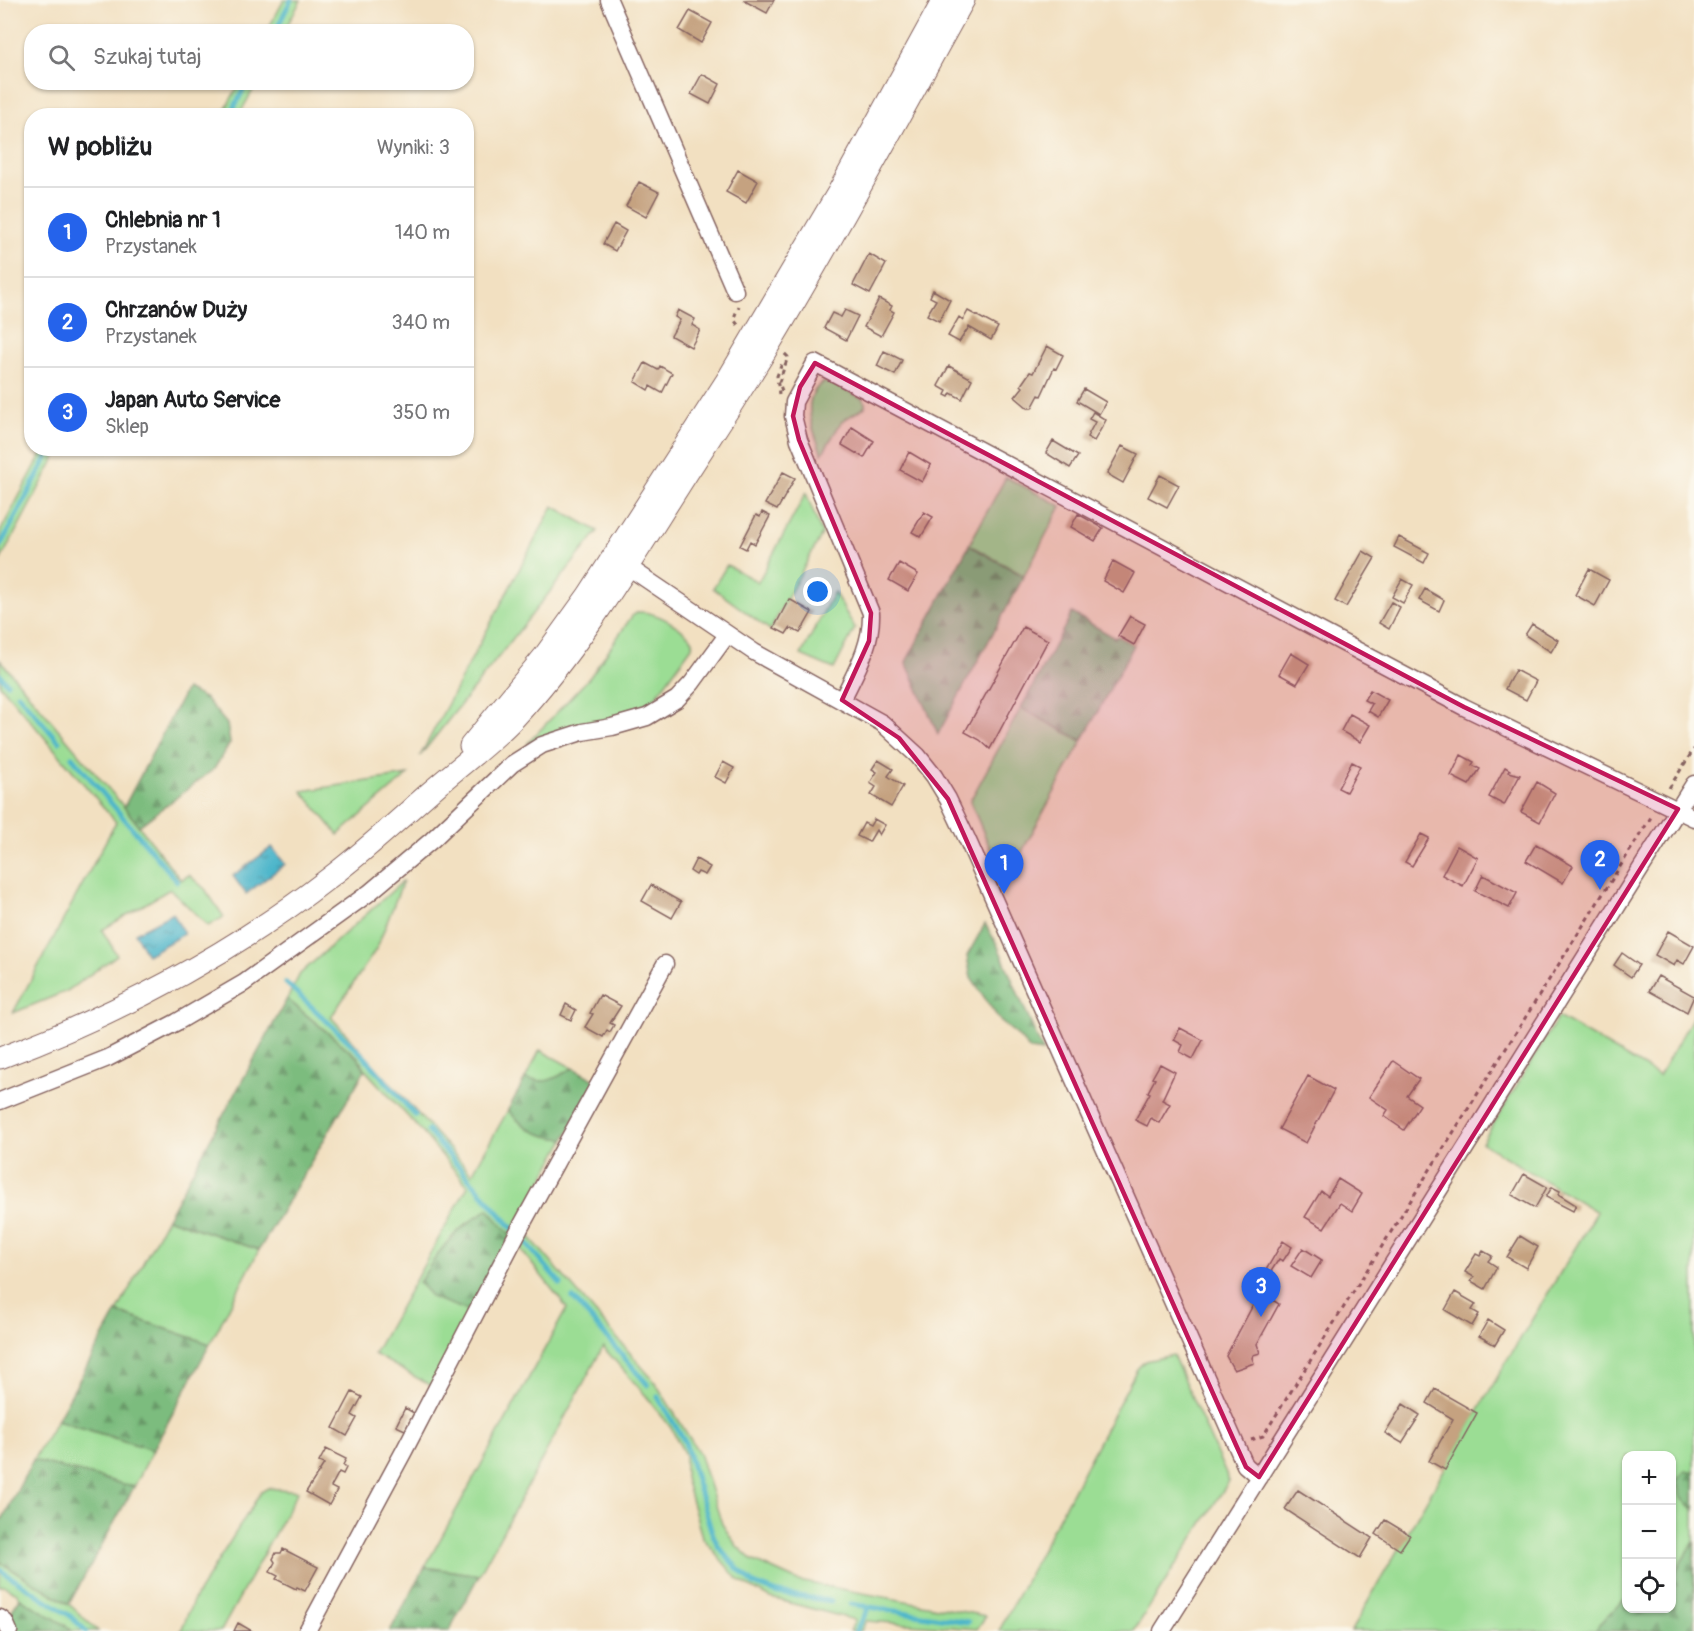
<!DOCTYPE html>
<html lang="pl">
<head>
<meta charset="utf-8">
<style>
	body { margin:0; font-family:Pangolin,sans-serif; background:#f2f2f2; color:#202124 }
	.controls { position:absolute; right:18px; bottom:18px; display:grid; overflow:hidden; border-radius:12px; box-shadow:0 2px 4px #0004 }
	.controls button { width:54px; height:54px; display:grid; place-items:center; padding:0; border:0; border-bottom:2px solid #e0e0e0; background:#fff; color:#202124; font:30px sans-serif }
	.you { position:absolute; left:818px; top:592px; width:21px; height:21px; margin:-15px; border:4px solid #fff; border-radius:50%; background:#1a73e8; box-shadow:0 0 0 9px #1a73e833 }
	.badge { display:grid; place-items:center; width:39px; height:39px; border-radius:50%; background:#2563eb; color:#fff; font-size:20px; font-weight:700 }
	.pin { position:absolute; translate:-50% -50px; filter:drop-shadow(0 2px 3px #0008) }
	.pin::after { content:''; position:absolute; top:32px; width:21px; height:18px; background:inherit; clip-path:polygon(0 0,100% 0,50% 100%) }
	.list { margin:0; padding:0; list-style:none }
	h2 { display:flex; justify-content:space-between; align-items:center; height:78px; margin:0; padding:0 24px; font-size:26px }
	h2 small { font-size:20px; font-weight:400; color:#757577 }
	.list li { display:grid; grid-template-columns:39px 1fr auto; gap:18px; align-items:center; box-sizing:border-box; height:90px; padding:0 24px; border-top:2px solid #e0e0e0 }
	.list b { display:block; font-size:22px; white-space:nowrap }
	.list p { margin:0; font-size:20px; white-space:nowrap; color:#757577 }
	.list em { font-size:20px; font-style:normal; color:#757577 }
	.icon { flex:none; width:33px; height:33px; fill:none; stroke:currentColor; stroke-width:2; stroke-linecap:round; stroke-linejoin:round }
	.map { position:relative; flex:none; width:1694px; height:1631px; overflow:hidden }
	.search { position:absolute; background:#fff; box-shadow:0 2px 4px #0004; left:24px; top:24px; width:450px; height:66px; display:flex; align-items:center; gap:15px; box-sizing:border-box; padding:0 21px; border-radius:24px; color:#757577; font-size:22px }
	.panel { position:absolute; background:#fff; box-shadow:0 2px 4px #0004; left:24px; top:108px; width:450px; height:348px; border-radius:24px }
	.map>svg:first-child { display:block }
</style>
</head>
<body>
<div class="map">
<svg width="1694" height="1631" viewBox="0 0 1694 1631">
	<defs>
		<pattern id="forest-firs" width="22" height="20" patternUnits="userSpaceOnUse" patternTransform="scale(1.5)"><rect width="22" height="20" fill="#7cbc7e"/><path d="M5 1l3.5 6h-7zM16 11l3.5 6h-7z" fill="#689867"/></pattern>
		<pattern id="water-ripples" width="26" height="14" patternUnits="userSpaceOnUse" patternTransform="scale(1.5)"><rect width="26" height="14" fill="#4cb5ca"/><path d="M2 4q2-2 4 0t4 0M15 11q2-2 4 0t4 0" fill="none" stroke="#4193a4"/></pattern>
	</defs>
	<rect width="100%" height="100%" fill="#fbf7ec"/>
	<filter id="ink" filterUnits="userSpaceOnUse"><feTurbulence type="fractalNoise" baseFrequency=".0167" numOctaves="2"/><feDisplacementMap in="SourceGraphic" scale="12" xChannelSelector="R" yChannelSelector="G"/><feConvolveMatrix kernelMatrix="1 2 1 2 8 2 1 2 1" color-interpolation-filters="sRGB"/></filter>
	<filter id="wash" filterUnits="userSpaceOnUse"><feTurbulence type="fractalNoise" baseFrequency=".008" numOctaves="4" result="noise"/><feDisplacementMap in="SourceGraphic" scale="24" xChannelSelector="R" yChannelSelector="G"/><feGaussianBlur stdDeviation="1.35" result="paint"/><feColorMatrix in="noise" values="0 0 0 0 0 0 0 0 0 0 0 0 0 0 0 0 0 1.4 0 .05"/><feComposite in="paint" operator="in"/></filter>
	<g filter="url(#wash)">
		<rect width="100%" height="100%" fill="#f2e0c1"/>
		<!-- green -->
		<path fill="#9bdd94" stroke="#727e60" stroke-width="1.5" fill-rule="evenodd" d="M284,0H301L284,31H267Z
			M240,83H257L239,115H222Z
			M824,382L836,385L862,398L865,402V407L842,421L822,454C814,432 798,398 824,382Z
			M45,448L60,449L0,561V532Z
			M1006,477L1061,506L1024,576L969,545Z
			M806,493L822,534L770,630L713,588L727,565L758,582Z
			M553,506L598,531L420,756Z
			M834,592L855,628L834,669L801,655Z
			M638,612C657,611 679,626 693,640L692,647L650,705L608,724L554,733L527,744L590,677L632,616Z
			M0,660L124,807L181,880L189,875L205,889L224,917L208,926L170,889L102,930L117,955L67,991L13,1013L116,822L0,685Z
			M1021,708L1082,741L1005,883L970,801Z
			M408,775L338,835L302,791Z
			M403,881L377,948L331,1017L472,1174L508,1110C524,1129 540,1137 565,1139L511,1236L488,1210C454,1229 439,1250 419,1283L472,1312L433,1387L374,1354L468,1186L423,1133L365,1070L358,1057L287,999L300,974Z
			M1694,1015V1631H1351L1505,1364L1597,1212L1482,1143L1558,1017L1659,1076ZM1626,1456H1672V1608H1626Z
			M540,1050L573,1068C553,1080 548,1084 525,1079Z
			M167,1218L259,1250L210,1344L117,1312Z
			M527,1234L655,1382L699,1453L722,1524L736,1545L752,1560L798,1581L986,1616L977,1629L866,1621L861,1631H850L855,1620L771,1598L739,1581L702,1537L685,1478V1455L671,1428L647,1397L603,1347L479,1575L425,1567L567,1308L521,1250Z
			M1173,1355L1229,1481L1134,1631H999L1137,1369L1145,1361Z
			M57,1420L153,1450L134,1487L33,1460Z
			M268,1488L298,1491L221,1631H181L193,1601L261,1492Z
			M0,1562L69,1604L98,1631H72L20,1598L17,1593L4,1586L0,1587Z"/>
		<!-- forest -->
		<path fill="url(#forest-firs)" stroke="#636e54" stroke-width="1.5" d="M969,545L1024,576L938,734L906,662Z
			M1072,613L1115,638L1118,636L1134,645L1082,741L1021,708Z
			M186,689L206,699L227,724L230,743L214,769L139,826L124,807Z
			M985,924L997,944L1043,1052L1030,1050L1016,1034L1001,1022L971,978L967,956Z
			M287,999L358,1058L365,1070L259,1250L167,1218Z
			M573,1068L597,1081L565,1139C540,1137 524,1129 508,1110L525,1079C548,1084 553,1080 573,1068Z
			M488,1209L511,1236L472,1312L433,1298L419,1283C440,1249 453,1231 488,1209Z
			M117,1312L210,1344L153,1450L57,1420Z
			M33,1460L134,1487L69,1604L0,1562V1524Z
			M1685,1471L1694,1473V1510L1682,1497L1677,1480Z
			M1694,1541V1631H1596L1599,1624L1626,1599V1608H1672V1577Z
			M425,1567L479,1575L449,1631H390Z
			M20,1598L67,1626L72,1631H12L11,1612Z"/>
		<!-- water -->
		<path fill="url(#water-ripples)" stroke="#4b6a7a" stroke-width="1.5" d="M272,847L285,864L246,894L233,876Z
			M173,913L184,934L147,955L135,933Z"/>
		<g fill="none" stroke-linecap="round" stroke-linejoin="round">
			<!-- stream -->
			<path stroke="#4cb5ca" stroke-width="5" d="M275,32L291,0
				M230,116L247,82
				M0,546L52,448
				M0,675L7,683
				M18,694L59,742
				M72,757L177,881
				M286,983L363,1055L415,1115
				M428,1131L513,1229
				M525,1242L561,1284
				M573,1298L648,1385
				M658,1397L685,1442L711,1530L718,1546L737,1568L754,1584L778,1593L831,1601
				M0,1570L69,1615L86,1631
				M850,1604L968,1622
				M856,1631L869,1607"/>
		</g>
		<g id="blocks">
			<!-- building -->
			<path fill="#c5a280" d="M743,0H774L767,13Z
				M690,11L712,23L701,43L679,30Z
				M702,74L720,84L710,104L691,94Z
				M738,170L758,181L746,203L726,192Z
				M639,182L659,192L646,217L626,206Z
				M614,224L626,231L615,251L603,244Z
				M869,254L886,264L870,294L853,285Z
				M933,290L950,300L939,321L927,315L936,300L930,297Z
				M879,299L892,306L890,310L894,312L881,336L864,327Z
				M678,310L695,319L692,325L700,330L691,347L671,336L680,320L675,317Z
				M845,310L858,316L846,340L824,328L832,313L841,317Z
				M968,311L998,327L991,340L969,327L959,342L948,336L959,317L963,320Z
				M1047,346L1063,355L1056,369L1054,368L1041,396L1039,395L1032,408H1028L1015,397L1023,387L1021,385L1030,372L1033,373Z
				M884,351L902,360L895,375L877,366Z
				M645,363L658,370L660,366L672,373L662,393L650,386L648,390L635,382Z
				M949,366L972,379L962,399L951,393L949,397L945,395L947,391L938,386Z
				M1084,389L1106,402L1099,414L1077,401Z
				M1093,412L1106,420L1094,441L1087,437L1095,422L1089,419Z
				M852,427L874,441L864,458L842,445Z
				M1053,441L1078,456L1070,468L1046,453Z
				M1122,446L1138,454L1123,483L1107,474Z
				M909,452L931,465L922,482L900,470Z
				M783,472L795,478L777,510L765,504Z
				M1160,475L1179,485L1167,507L1148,497Z
				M762,512L770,516L755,544L750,541L746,549L740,546L756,515L760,517Z
				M924,512L933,517L921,537L912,532Z
				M1078,514L1103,528L1095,541L1071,527Z
				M1399,537L1429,553L1424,563L1394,547Z
				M1363,551L1375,558L1346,607L1335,601Z
				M1113,561L1135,573L1124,593L1103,581Z
				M899,563L918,574L908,591L889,580Z
				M1589,569L1609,580L1595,606L1575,595Z
				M1402,579L1413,585L1403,603L1392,597Z
				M1425,589L1444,600L1439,611L1419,600Z
				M789,599L812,612L800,633L790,628L786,634L774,628Z
				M1391,602L1400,607L1389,629L1379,623Z
				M1130,616L1145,624L1134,645L1118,636Z
				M1532,624L1558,640L1551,652L1525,635Z
				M1023,627L1048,640L990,749L980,740L965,732Z
				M1291,653L1309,664L1297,684L1279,674Z
				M1515,670L1536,681L1526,700L1505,689Z
				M1370,690L1388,700L1378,717L1368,711L1372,704L1364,700Z
				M1350,714L1370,725L1360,742L1341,731Z
				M1461,755L1474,762L1472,765L1480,769L1469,785L1451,776Z
				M878,760L893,769L888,776L903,786L891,807L871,795L876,787L870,783L877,772L872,769Z
				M723,762L734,768L726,783L715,777Z
				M1352,762L1360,766L1346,792L1338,788Z
				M1505,767L1510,770L1509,772L1520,775L1504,805L1489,797Z
				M1537,782L1555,793L1540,822L1521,812Z
				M874,819L885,825L879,835L876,830L869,842L857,836L864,823L870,826Z
				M1421,834L1429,838L1412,866L1405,862Z
				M1536,844L1573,866L1563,883L1526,861Z
				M1457,846L1478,858L1463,886L1442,875Z
				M696,859L710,867L705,875L698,872L696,875L690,871Z
				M1483,875L1517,893L1509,908L1475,891Z
				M651,885L681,902L672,918L642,901Z
				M1668,931L1694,946L1684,964L1677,960L1674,966L1655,955Z
				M1622,953L1639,965L1631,977L1614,965Z
				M1658,976L1694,996L1687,1012L1649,991Z
				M600,995L621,1006L610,1023L614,1025L610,1032L607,1030L603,1037L585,1027L593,1014L590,1013Z
				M566,1004L576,1010L571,1020L561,1015Z
				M1180,1028L1203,1040L1193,1059L1180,1052L1183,1045L1174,1040Z
				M1393,1061L1419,1079L1407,1096L1420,1105L1404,1130L1384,1116L1388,1110L1369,1097Z
				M1160,1064L1175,1072L1162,1100L1170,1104L1159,1123L1151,1118L1147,1126L1135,1120L1150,1093L1148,1092L1155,1079L1152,1078Z
				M1308,1076L1334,1090L1306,1143L1279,1129Z
				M1524,1174L1547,1187L1535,1208L1512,1195Z
				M1338,1179L1362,1194L1352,1211L1340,1203L1324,1228L1305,1217L1321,1191L1328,1196Z
				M1552,1187L1560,1191L1558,1194L1576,1205L1573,1211L1546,1197Z
				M1520,1236L1538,1247L1526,1268L1507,1257Z
				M1283,1241L1292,1247L1283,1261L1279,1259L1270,1273L1266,1270Z
				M1303,1248L1322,1260L1311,1278L1291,1266Z
				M1483,1251L1492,1256L1488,1261L1497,1267L1485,1289L1471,1281L1474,1277L1465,1272L1476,1254L1480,1256Z
				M1260,1292L1279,1304L1257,1344L1260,1353L1253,1355L1252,1358L1254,1363L1234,1370L1226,1356Z
				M1455,1292L1476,1304L1472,1310L1479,1314L1472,1326L1445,1310Z
				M1488,1320L1504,1330L1495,1345L1479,1336Z
				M1435,1389L1477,1413L1445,1470L1429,1461L1453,1419L1427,1403Z
				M352,1392L362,1397L352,1415L357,1418L347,1436L333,1428Z
				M1403,1404L1420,1415L1402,1443L1385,1433Z
				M405,1408L414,1413L405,1430L396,1426Z
				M326,1449L346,1459L343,1465L346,1468L343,1474L339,1472L331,1487L337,1490L329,1505L306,1492L324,1464L319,1462Z
				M1298,1490L1372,1538L1360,1558L1285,1509Z
				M1385,1520L1410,1535L1400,1550L1376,1534Z
				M283,1549L318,1567L305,1591L297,1587L296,1589L276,1579L278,1576L270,1572L275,1562L273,1559L276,1553H281Z
				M238,1623L252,1631H234Z"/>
		</g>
	</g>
	<g filter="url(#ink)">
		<use href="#blocks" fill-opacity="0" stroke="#856360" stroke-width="1.5"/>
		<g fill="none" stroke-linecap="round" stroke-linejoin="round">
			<!-- minor casing -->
			<g stroke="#856360" stroke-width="19">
				<path id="minor" d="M609,0L735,291
					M618,560L754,652L882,723L918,756L934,776L948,799L968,841L1245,1465L1259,1477
					M842,700C856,671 872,645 871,613L799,440L793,416L794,402L815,363L1464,707L1694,818
					M0,1101L108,1058L177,1022L244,983L369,893L432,840L512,764L542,745L582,732L612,727L647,717L677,699L692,683L727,635
					M0,1618L5,1622L9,1631
					M307,1631L404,1451L520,1228L665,964
					M1162,1631L1694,784"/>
			</g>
			<!-- major casing -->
			<g stroke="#856360" stroke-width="23">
				<path id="major" d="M470,746L544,656L588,595L728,378L838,192L943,0
					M0,1058C117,1014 230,955 329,878C365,851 397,821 430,792C458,767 488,746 514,719C579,649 629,565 680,485C708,441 737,398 764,354C834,238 898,119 964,0"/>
			</g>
			<!-- path -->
			<path stroke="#856360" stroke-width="3" stroke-dasharray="4.5 4.5" stroke-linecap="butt" d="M738,325L735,321V315L739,306
				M782,391L779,382L788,357L784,353
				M779,395L777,376L783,361
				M1669,788L1694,749
				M1251,1440L1263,1436L1653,814"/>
			<!-- minor -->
			<use href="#minor" stroke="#fff" stroke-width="16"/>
			<!-- major -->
			<use href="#major" stroke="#fff" stroke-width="21"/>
		</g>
	</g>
	<!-- marked area -->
	<path fill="#c2185b" fill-opacity="0.2" stroke="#c2185b" stroke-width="4.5" stroke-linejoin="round" d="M815,363L1464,707L1678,809L1259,1477L1246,1467L1236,1445L948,799L899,738L842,700L869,641L871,613L799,440L793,416L800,387Z"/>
</svg>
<div class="controls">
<button>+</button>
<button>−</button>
<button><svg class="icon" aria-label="locate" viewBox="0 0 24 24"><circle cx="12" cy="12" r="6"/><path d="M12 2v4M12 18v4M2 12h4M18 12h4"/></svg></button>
</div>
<div class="you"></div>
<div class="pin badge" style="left:1004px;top:894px">1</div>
<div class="pin badge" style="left:1600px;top:890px">2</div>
<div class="pin badge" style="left:1261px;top:1317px">3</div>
<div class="search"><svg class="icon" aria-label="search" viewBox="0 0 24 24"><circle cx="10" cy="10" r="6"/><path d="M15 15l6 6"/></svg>Szukaj tutaj</div>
<section class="panel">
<h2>W pobliżu<small>Wyniki: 3</small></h2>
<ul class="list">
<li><span class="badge">1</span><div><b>Chlebnia nr 1</b><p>Przystanek</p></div><em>140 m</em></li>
<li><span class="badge">2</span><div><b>Chrzanów Duży</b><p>Przystanek</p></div><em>340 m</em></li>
<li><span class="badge">3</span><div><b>Japan Auto Service</b><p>Sklep</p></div><em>350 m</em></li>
</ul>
</section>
</div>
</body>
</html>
